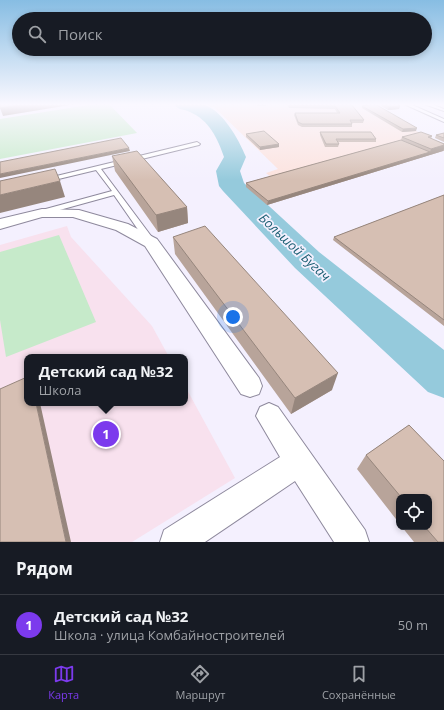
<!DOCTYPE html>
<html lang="ru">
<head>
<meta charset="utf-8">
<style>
	body { margin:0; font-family:"Open Sans",sans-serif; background:#20242c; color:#f1f3f6 }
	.controls { position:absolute; right:12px; bottom:12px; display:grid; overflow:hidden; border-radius:8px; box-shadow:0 2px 6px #0003 }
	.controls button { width:36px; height:36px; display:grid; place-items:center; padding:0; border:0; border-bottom:1px solid #363941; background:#171b24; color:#f1f3f6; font:20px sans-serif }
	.you { position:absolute; left:233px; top:317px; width:14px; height:14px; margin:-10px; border:3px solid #fff; border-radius:50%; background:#1a73e8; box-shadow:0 0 0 6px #1a73e833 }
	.badge { display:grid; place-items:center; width:26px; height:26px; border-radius:50%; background:#7c3aed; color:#fff; font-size:13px; font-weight:700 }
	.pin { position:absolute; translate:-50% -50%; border:2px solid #fff; box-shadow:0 1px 4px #0006 }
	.popup { position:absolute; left:24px; top:354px; width:164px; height:52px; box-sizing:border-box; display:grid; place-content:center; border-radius:8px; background:#171b24; filter:drop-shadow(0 1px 3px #0005); font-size:13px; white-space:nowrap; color:#9ea1a6 }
	.popup b { font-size:15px; color:#f1f3f6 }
	.popup::after { content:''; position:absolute; left:50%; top:100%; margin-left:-8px; border:8px solid transparent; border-top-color:#171b24 }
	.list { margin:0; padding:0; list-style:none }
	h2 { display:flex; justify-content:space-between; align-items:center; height:52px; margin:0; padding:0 16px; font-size:17px }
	h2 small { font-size:13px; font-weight:400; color:#9ea1a6 }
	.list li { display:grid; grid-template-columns:26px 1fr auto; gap:12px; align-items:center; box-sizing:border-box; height:60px; padding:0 16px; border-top:1px solid #363941 }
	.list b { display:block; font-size:15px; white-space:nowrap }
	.list p { margin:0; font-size:13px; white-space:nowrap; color:#9ea1a6 }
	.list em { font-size:13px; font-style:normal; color:#9ea1a6 }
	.icon { flex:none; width:22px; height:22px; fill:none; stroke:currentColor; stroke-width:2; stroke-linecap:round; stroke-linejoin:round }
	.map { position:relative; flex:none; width:444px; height:542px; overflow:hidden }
	.search { position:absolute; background:#171b24; box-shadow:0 2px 6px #0003; left:12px; right:12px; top:12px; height:44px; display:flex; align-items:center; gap:10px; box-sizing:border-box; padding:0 14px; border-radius:22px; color:#9ea1a6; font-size:15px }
	.sheet { height:112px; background:#171b24 }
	nav { display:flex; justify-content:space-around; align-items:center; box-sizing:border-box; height:56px; border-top:1px solid #363941; background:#171b24; font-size:11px; color:#9ea1a6 }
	nav a { display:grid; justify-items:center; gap:2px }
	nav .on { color:#7c3aed }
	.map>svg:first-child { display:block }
</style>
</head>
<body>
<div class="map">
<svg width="444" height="542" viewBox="0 0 444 542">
	<rect width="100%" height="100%" fill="#f4f0fe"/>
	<!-- industrial -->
	<path fill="#fce2dd" d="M196,104H388L375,107L425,136L273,179L266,173L278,169L214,107Z"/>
	<!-- education -->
	<path fill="#f8e1ee" d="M67,226L71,237L152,326L169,357H27V403H185V386L235,478L132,542H0V245Z"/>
	<!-- green -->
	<path fill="#c6eaca" d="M95,104H109L137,133L0,159V119Z
		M59,235L96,322L6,357L0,320V252Z"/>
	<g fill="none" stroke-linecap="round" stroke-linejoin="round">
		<!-- river -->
		<path fill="#95cadc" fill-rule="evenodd" d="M174,104C182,104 193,102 201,104C222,108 239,140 246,157L240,171L244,183L319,252L444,350V398L428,392L295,268L223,191L219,186L216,171L224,157C218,139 209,120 190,112C184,109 177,110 174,104Z"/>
		<!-- lane casing -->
		<g stroke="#8e899d" stroke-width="2">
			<path id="lane" d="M404,104H410L444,119V122Z
				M424,104H431L444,109V111Z
				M197,142L200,144L199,145L101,169L154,240L155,242L154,244H148L114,195L45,214L41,212L42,210L112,191L96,170L46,182L44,181V179Z"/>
		</g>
		<!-- street casing -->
		<g stroke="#8e899d" stroke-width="2">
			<path id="street" d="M42,209L79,210L128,224L157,239L259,378L262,386L259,394L250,397L241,394L145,246L116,230L73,217H42L0,229V219Z
				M269,403L278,407L365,530L369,542H334L295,481L205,542H160L164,530L280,457L256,416L260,407Z"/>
		</g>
		<!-- lane -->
		<use href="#lane" fill="#fff" fill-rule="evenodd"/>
		<!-- street -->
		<use href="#street" fill="#fff" fill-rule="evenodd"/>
	</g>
	<!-- wall -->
	<path fill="#b8a49a" d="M257,104H266V106H257Z
		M287,104H351L364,120L363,123H352V127H302L298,125L294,115L295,113H337L335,109L289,108Z
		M382,104H396L400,106L399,109L388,110L381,106Z
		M362,106L416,131L402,132L362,108Z
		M320,132L376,139V142H338L339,144L338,147H325L320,135Z
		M444,133V142L435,138L436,135Z
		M246,134L279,144V147L260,150L246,137Z
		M432,136L431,139L443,143H444V151H443L267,205L246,187V183L401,140L402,137Z
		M112,156L187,207L188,223L158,232L115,171Z
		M444,195V326L333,240L334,237Z
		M173,237L332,390L291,414L175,254Z
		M409,425L444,461V542H414L402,527H429V497H399V523L357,469L366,455Z"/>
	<!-- shaded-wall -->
	<path fill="#96867d" d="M25,104H76L3,116L0,108Z
		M400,106L399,109L388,110L389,107Z
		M417,128L416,131L402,132L403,129Z
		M279,144V147L260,150V147Z
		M444,145V149L443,151L267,205L268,201L430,152L431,149Z
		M129,148L130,151L0,178V174Z
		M60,181L65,197L0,213V195Z
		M187,207L188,223L158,232L156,215Z
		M338,373L332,390L291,414L295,398Z
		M36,403H40L71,542H66Z"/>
	<!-- building -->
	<path fill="#d6bfb3" stroke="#96867d" d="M0,104H25L0,108Z
		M289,104H351L364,120H350L352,124H302L298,122L295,113H340L335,106L289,105Z
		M375,104L417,128L403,129L362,106Z
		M383,104H396L400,106L389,107Z
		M264,131L279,144L260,147L246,134Z
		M320,132H371L376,139H336L339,144H326Z
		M421,132L432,136L428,137L444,144V145L431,149L402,137Z
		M444,133V138L436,135Z
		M121,138L129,148L0,174V162Z
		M401,140L430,152L268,201L246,183Z
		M137,151L187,207L156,215L112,156Z
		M55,169L60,181L0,195V181Z
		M444,195V320L334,237Z
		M205,226L338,373L295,398L173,237Z
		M27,377V403H36L66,542H0V389Z
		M409,425L444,461V542H438L425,527H429V497H401L366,455Z"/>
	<!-- sky -->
	<linearGradient id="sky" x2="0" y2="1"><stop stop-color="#87bde3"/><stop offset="0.58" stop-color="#faf8ff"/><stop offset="1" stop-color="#faf8ff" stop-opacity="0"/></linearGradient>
	<rect width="444" height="180" fill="url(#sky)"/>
	<g text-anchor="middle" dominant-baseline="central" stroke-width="3.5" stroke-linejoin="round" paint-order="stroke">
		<!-- water labels -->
		<g font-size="13" font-style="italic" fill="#1a5e72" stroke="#f4f0fe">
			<text transform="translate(295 247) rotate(43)">Большой Бугач</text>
		</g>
	</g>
</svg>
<div class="controls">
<button><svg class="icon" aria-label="locate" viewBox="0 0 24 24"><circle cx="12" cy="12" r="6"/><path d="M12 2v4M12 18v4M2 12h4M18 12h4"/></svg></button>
</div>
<div class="you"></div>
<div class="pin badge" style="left:106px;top:434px">1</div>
<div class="popup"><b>Детский сад №32</b>Школа</div>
<div class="search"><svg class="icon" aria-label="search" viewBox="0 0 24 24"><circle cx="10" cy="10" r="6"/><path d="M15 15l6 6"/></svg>Поиск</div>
</div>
<section class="sheet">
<h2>Рядом<small></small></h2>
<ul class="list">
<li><span class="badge">1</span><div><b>Детский сад №32</b><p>Школа · улица Комбайностроителей</p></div><em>50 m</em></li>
</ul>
</section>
<nav>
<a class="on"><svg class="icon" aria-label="map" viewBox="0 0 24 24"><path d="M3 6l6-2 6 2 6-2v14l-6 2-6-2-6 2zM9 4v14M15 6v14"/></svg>Карта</a>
<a><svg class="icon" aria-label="directions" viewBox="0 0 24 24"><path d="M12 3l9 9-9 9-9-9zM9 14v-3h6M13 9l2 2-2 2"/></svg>Маршрут</a>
<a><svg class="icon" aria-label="saved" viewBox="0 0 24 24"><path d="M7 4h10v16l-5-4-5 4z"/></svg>Сохранённые</a>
</nav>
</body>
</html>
